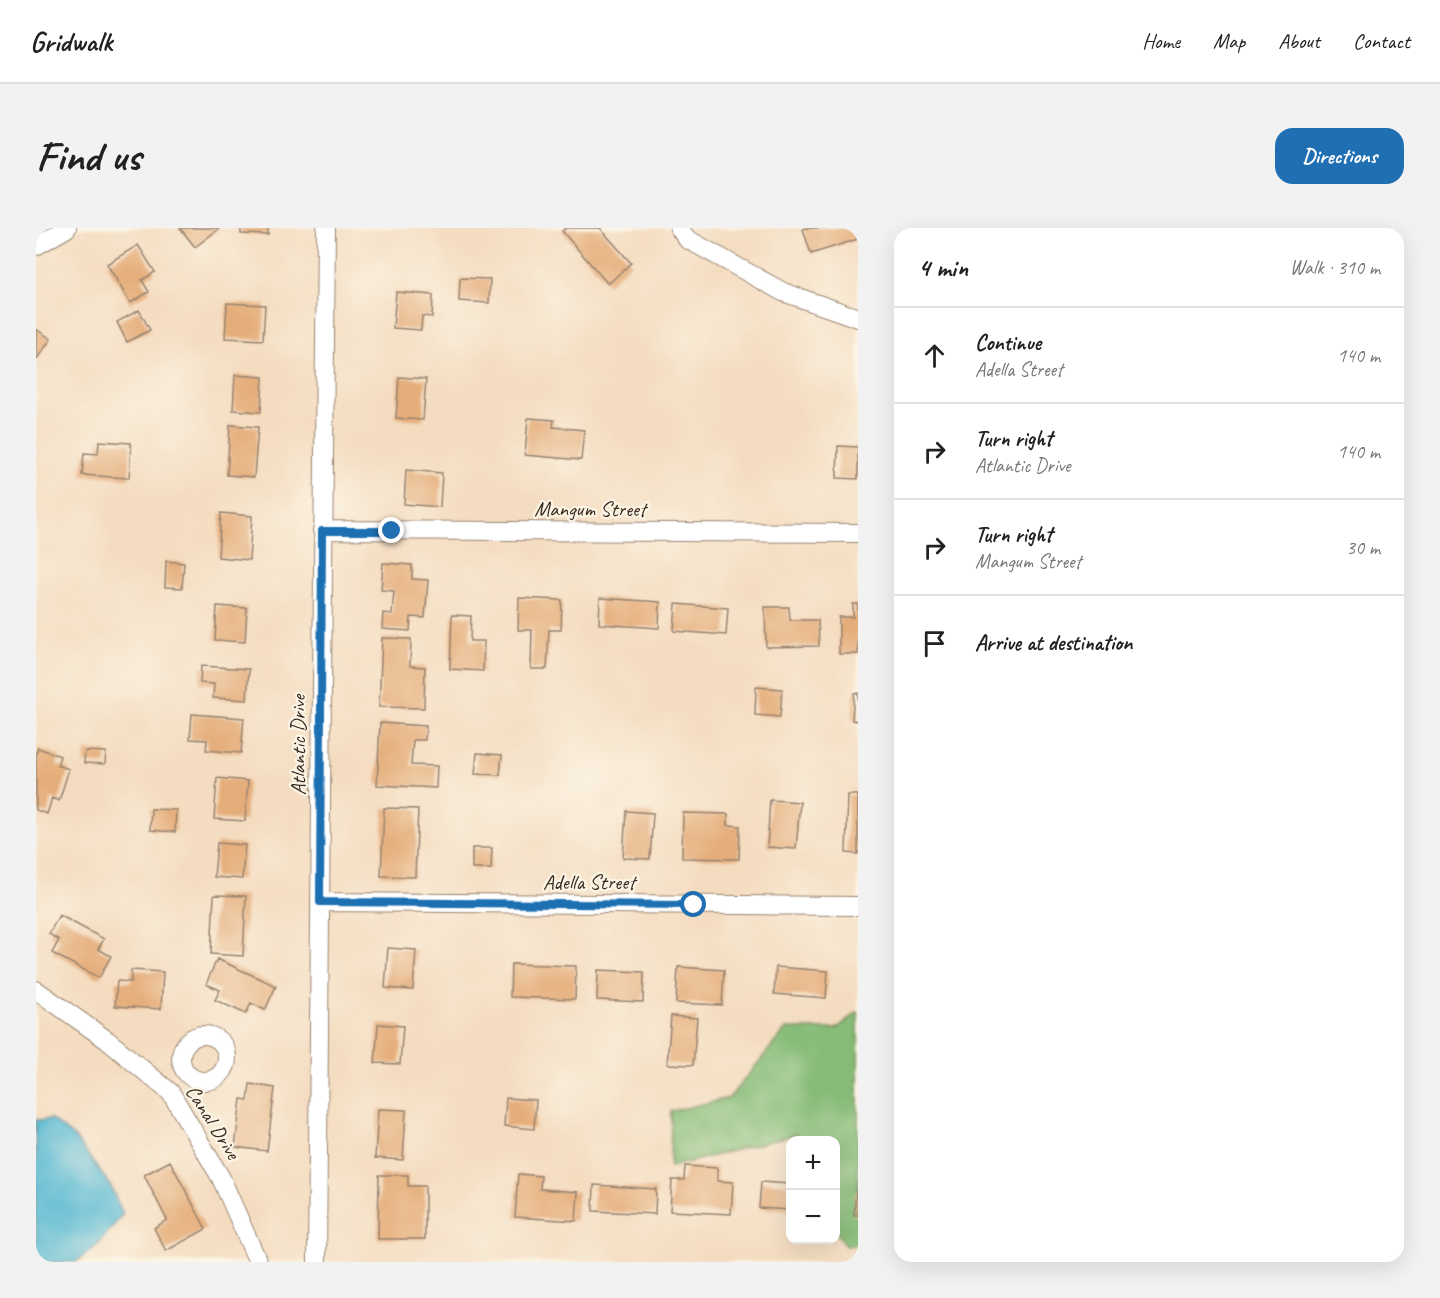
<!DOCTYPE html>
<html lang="en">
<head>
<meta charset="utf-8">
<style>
	body { margin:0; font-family:Caveat,sans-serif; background:#f2f2f2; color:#222 }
	.controls { position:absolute; right:18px; bottom:18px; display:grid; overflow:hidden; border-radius:12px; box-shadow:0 6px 24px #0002 }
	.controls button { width:54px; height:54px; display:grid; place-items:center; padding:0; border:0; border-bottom:2px solid #e0e0e0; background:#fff; color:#222; font:30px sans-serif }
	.stop { position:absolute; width:18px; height:18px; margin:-14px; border:4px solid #1f6fb2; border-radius:50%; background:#fff }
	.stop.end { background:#1f6fb2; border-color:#fff; box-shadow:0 2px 6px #0008 }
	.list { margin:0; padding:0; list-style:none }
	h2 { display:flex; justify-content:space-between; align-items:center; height:78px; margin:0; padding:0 24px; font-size:26px }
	h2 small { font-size:20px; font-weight:400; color:#767676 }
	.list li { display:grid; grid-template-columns:39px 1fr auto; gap:18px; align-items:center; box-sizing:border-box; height:96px; padding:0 24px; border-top:2px solid #e0e0e0 }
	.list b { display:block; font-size:22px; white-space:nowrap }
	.list p { margin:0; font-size:20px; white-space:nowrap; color:#767676 }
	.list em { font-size:20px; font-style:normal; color:#767676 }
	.icon { flex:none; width:33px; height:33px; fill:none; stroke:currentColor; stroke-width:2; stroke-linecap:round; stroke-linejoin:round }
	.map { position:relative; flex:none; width:822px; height:1034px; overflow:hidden; border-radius:18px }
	header { display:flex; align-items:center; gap:36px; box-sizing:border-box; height:84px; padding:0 30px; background:#fff; border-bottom:2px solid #e0e0e0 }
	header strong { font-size:28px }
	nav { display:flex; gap:33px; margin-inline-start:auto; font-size:21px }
	.intro { display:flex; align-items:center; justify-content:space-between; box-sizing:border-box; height:144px; padding:0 36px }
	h1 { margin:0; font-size:42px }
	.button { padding:15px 27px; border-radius:18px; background:#1f6fb2; color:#fff; font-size:21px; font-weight:700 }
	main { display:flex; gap:36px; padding:0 36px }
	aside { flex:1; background:#fff; border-radius:18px; box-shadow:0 6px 24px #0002 }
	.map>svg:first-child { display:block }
</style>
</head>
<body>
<header>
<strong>Gridwalk</strong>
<nav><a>Home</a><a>Map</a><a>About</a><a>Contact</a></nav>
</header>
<div class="intro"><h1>Find us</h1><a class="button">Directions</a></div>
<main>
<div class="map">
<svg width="822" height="1034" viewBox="0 0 822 1034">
	<rect width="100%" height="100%" fill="#fcf5e5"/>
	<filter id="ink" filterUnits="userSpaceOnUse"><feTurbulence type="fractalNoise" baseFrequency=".0167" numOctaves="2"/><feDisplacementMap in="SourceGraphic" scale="12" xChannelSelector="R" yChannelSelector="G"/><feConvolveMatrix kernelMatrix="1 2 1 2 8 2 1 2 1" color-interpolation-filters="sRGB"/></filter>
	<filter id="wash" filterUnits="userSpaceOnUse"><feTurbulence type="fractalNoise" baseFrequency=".008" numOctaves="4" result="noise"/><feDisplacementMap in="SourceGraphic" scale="24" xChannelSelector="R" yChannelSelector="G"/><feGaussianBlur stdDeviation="1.35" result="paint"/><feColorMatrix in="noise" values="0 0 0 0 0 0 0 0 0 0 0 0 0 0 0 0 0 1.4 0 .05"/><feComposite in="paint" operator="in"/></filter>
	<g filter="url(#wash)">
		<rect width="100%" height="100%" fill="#f4dcc0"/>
		<!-- forest -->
		<path fill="#86bc77" stroke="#60734a" stroke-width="1.5" d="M822,784V1016L810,1018L800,1005V912H762L761,906L634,939L635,883L693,870L750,801H800Z"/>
		<!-- water -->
		<path fill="#54b8d3" stroke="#487178" stroke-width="1.5" d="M15,891L40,911L74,957L87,986L62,1017L40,1034H0V892Z"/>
		<g id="blocks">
			<!-- building -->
			<path fill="#e5ad7a" d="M144,0H184L159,19Z
				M205,0H232V7L205,6Z
				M530,0H564L595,35L572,56L526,3Z
				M771,0H822V11L775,26L767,1Z
				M102,17L119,44L106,52L113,64L94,75L71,36Z
				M424,50L454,51L453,75L423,73Z
				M360,64L397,67L396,89L386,88L385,102L357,100Z
				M191,75L229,77L227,112L189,110Z
				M103,82L114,102L91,114L81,94Z
				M0,101L15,111L0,132Z
				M199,147L227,149L225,184L197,182Z
				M363,149L390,151L387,192L360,190Z
				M492,190L518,192L517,199L548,202L545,232L489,227Z
				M194,197L222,199L218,249L191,247Z
				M63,213L95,215L93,250L46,247L48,225L62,226Z
				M802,218L822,219V251L801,250Z
				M370,242L406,245L404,279L368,276Z
				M185,285L216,288L213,332L182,329Z
				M130,333L148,335L146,360L129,359Z
				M347,335L376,337V351L392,352L389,390L375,389L374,403L346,401L347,385L356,386L358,363L345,362Z
				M483,370L526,372L525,402H513L511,441H495L496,402H482Z
				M564,370L624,374L623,400L563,396Z
				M640,376L692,380L690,407L638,403Z
				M817,376H822V426H803V389H817Z
				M181,378L211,380L209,414L179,412Z
				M729,379H753L754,392H782L783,418L730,419Z
				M416,387L435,388L434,413H448L447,443L414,441Z
				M346,410L375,411L374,438L389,439L388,480L343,479Z
				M165,438L213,441L211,472L177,470L178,456L164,455Z
				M720,459L746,461L744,489L719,487Z
				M818,465H822V493L816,492Z
				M156,486L208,490L205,525L170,522L171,512L154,511Z
				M344,495L390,498L389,512H377L375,537L401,538L400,560L341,557Z
				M2,520L24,528L21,537L33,541L23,573L16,570L11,586L0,582V527Z
				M49,523L70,524L69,536L48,535Z
				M441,525L466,527L464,547L439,546Z
				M181,550L212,553L209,593L178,591Z
				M812,567H822V626L810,625Z
				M734,572L764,574L760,621L731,619Z
				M348,580L382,581L379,649L345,648Z
				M115,581L140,582L139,604L114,602Z
				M590,583L617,585L614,631L587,630Z
				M647,585L692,586V597L704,598L703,631L646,630Z
				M181,615L209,617L206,651L178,649Z
				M436,620H456L455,641H436Z
				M178,667L210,668L207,728L175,726Z
				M23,687L68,711L62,721L75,728L63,750L16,725L23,712L13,706Z
				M352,720L380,722L377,762L349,760Z
				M181,731L240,758L229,782L215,775L210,786L179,772L184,762L170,756Z
				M475,736L540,738L539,771L474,769Z
				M642,739L688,742L686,777L640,775Z
				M740,739L792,743L790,770L738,766Z
				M95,742L127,744L125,781L79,778L81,753L95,754Z
				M562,742L608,744L607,774L561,772Z
				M635,788L661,790L657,837L631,836Z
				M342,796L367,798L364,836L339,835Z
				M214,856L239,860L231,923L199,919L205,871L212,872Z
				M470,870L500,872L498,901L468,898Z
				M342,881L370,882L367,932L339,930Z
				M134,933L170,1001L130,1023L118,1000L131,992L108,947Z
				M649,938L681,940V953L697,954L695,986L634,983L636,952H648Z
				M482,946L505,948L504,961L542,964L540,993L479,989Z
				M343,947H372V958H389V1011H342Z
				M725,954L754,956V982L723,980Z
				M558,957L620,961L619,986L557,983Z
				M820,964H822V987H818Z"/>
		</g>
	</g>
	<g filter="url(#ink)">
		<use href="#blocks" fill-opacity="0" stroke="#98836f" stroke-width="1.5"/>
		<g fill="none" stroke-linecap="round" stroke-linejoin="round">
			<!-- minor casing -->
			<g stroke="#98836f" stroke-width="20">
				<path id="minor" d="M643,0L651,11L747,64L822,90
					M0,18L31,0
					M286,302L822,305
					M284,674L822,678
					M0,762L71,812L135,865L185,950L222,1034
					M145 830a23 23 0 1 1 46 0a23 23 0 1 1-46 0Z
					M281,1034L290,0"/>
			</g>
			<!-- minor -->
			<use href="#minor" stroke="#fff" stroke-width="18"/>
		</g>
	</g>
	<g fill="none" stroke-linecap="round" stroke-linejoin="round" filter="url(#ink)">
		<!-- route -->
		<path stroke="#1f6fb2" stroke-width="8" d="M356,303H286L284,674L658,677"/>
	</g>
	<g text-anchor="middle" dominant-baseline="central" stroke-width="4.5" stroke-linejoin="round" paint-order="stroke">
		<!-- street labels -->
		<g font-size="21" fill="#3b2a1e" stroke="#fcf5e5">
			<text x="554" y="281">Mangum Street</text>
			<text transform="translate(262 517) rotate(-90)">Atlantic Drive</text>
			<text x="553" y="654">Adella Street</text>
			<text transform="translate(177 894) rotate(58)">Canal Drive</text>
		</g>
	</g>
</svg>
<div class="controls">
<button>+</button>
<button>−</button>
</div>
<div class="stop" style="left:658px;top:677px"></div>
<div class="stop end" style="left:356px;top:303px"></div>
</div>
<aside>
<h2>4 min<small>Walk · 310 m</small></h2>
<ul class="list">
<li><svg class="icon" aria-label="ahead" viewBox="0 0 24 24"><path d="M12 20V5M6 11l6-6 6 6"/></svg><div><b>Continue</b><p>Adella Street</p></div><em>140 m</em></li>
<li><svg class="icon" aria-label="right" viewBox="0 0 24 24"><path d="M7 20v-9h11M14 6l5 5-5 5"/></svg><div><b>Turn right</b><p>Atlantic Drive</p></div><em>140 m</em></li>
<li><svg class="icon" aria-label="right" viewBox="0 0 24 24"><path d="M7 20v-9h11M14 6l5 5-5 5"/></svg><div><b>Turn right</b><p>Mangum Street</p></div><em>30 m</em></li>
<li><svg class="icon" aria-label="arrive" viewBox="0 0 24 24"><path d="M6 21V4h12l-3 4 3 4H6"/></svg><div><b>Arrive at destination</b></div></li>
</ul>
</aside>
</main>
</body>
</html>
